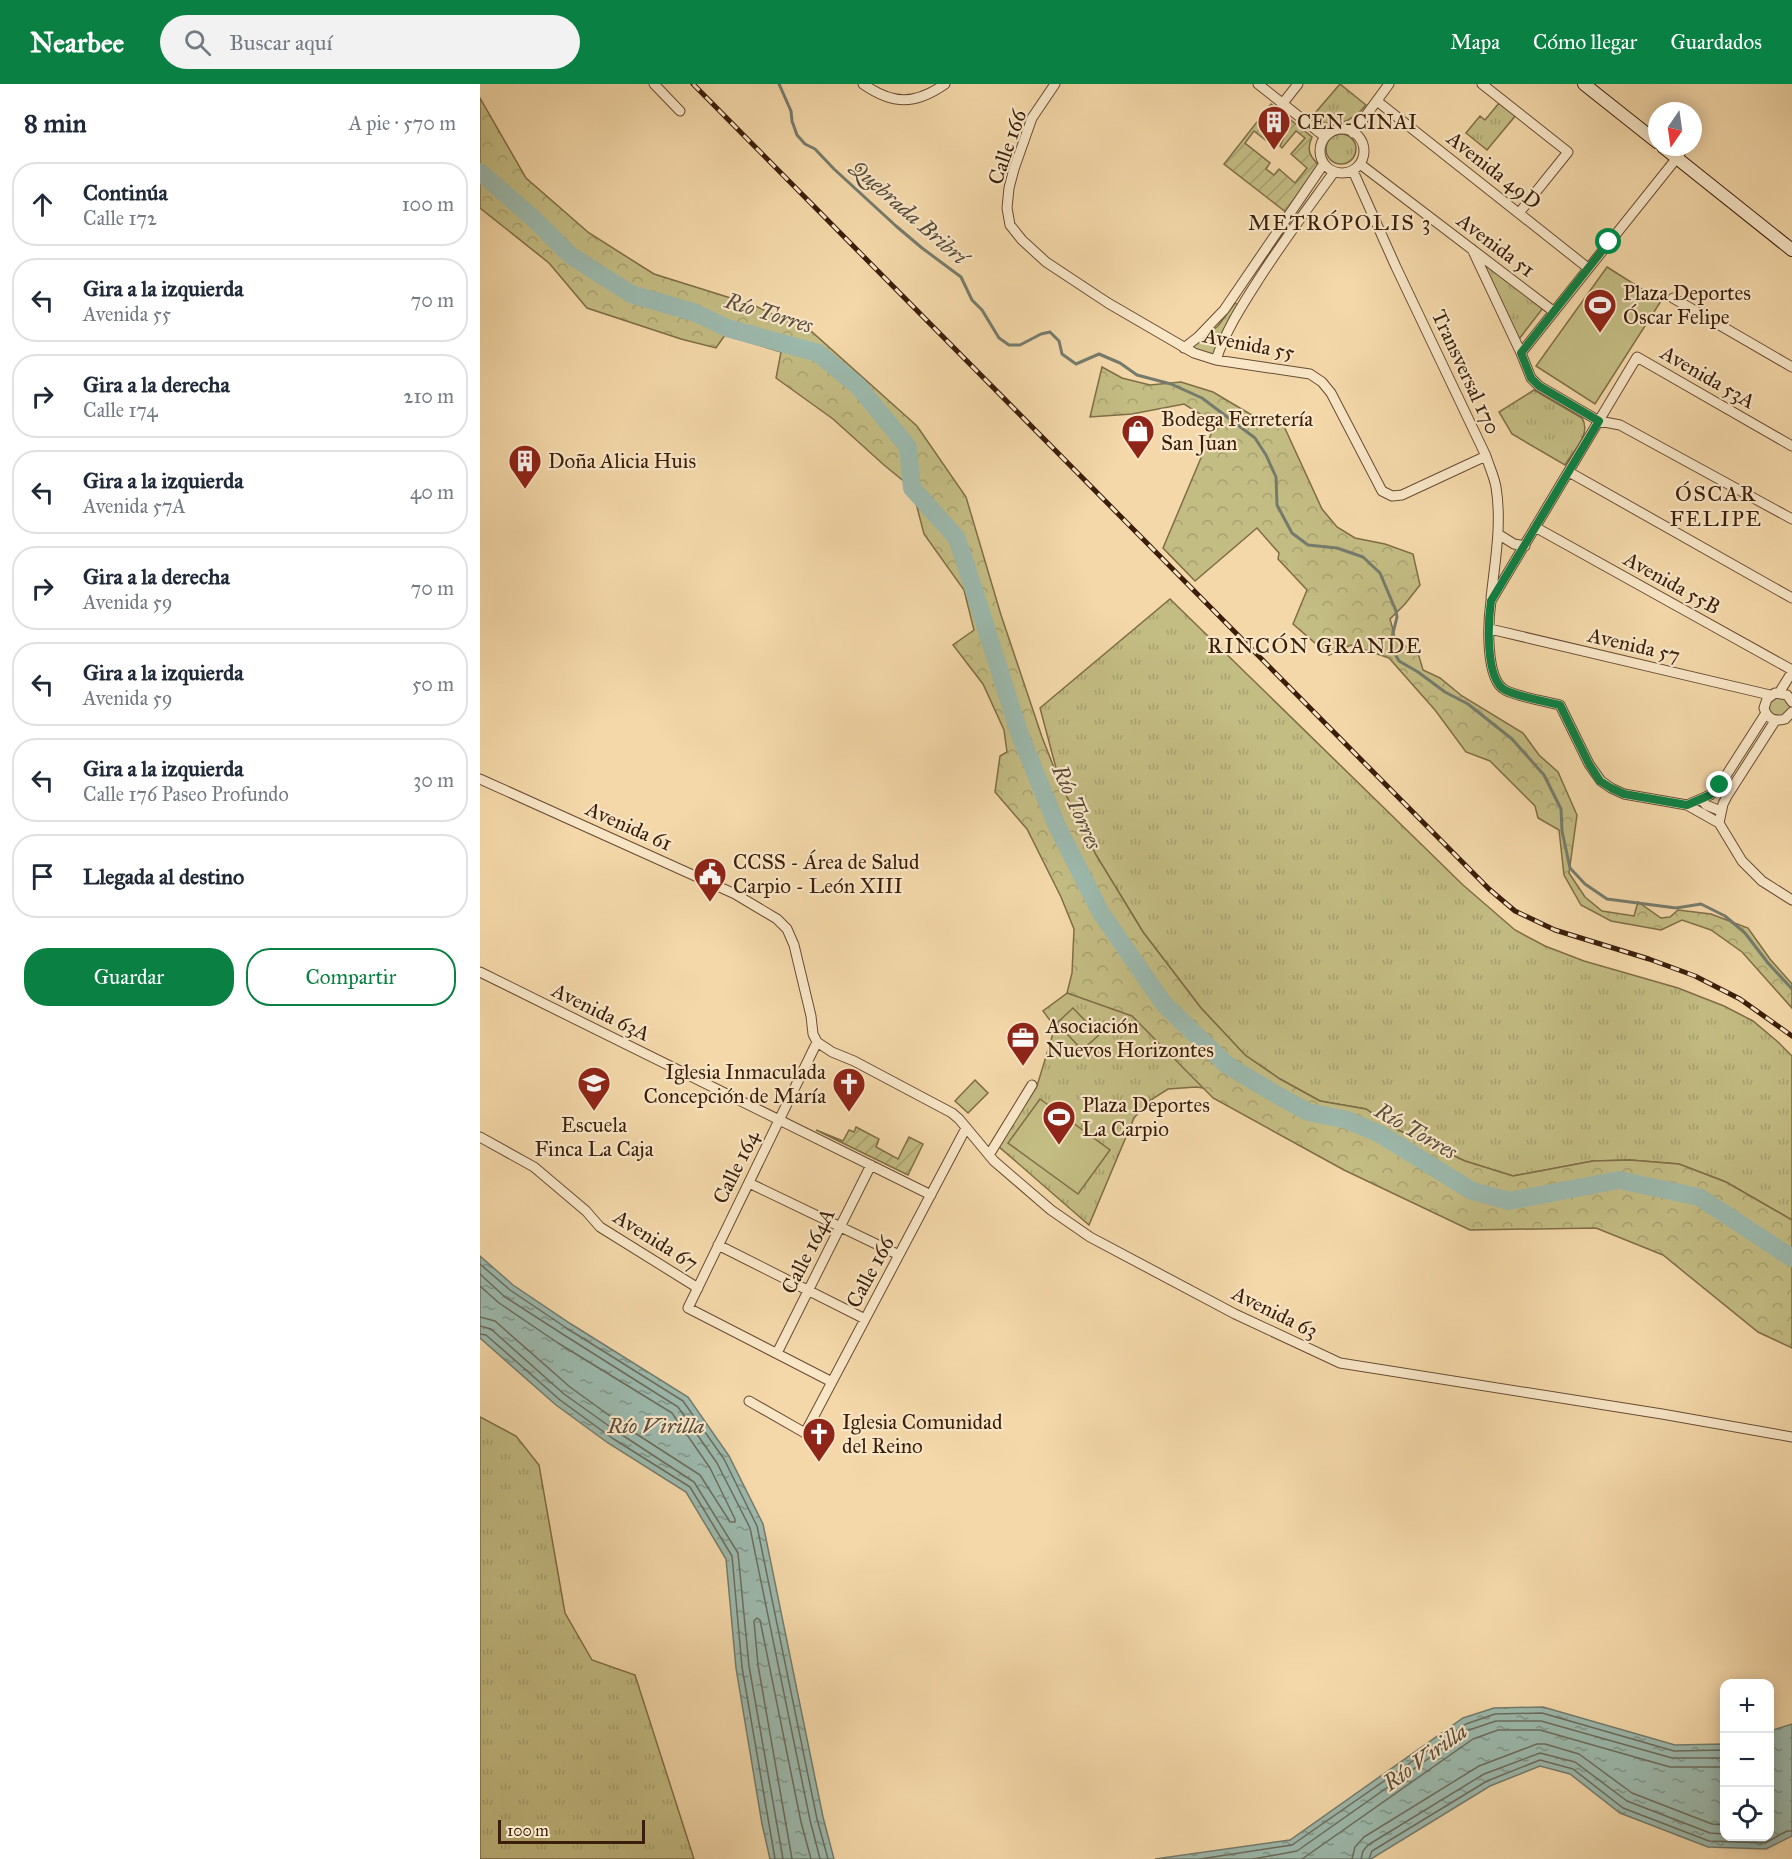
<!DOCTYPE html>
<html lang="es">
<head>
<meta charset="utf-8">
<style>
	body { margin:0; font-family:"IM FELL Great Primer",serif; background:#f2f2f3; color:#1f2937 }
	.controls { position:absolute; right:18px; bottom:18px; display:grid; overflow:hidden; border-radius:12px; box-shadow:0 3px 15px #0003 }
	.controls button { width:54px; height:54px; display:grid; place-items:center; padding:0; border:0; border-bottom:2px solid #e0e1e3; background:#fff; color:#1f2937; font:30px sans-serif }
	.compass { position:absolute; left:1168px; top:18px; width:54px; height:54px; border-radius:50%; background:#fff; box-shadow:0 3px 15px #0003; rotate:193deg }
	.scale { position:absolute; left:18px; bottom:15px; width:147px; box-sizing:border-box; padding-left:6px; border:3px solid #3b1e0a; border-top:0; font-size:16px; line-height:21px; white-space:nowrap; color:#3b1e0a; -webkit-text-stroke:4px #f8e6c7; paint-order:stroke }
	.stop { position:absolute; width:18px; height:18px; margin:-14px; border:4px solid #0b8043; border-radius:50%; background:#fff }
	.stop.end { background:#0b8043; border-color:#fff; box-shadow:0 2px 6px #0008 }
	.list { margin:0; padding:0; list-style:none }
	h2 { display:flex; justify-content:space-between; align-items:center; height:78px; margin:0; padding:0 24px; font-size:26px }
	h2 small { font-size:20px; font-weight:400; color:#747a83 }
	.list li { display:grid; grid-template-columns:39px 1fr auto; gap:18px; align-items:center; box-sizing:border-box; height:84px; margin:0 12px 12px; padding:0 12px; border:2px solid #e0e1e3; border-radius:24px }
	.list b { display:block; font-size:22px; white-space:nowrap }
	.list p { margin:0; font-size:20px; white-space:nowrap; color:#747a83 }
	.list em { font-size:20px; font-style:normal; color:#747a83 }
	.actions { display:flex; gap:12px; padding:18px 24px }
	.actions a { flex:1; padding:14px 0; border:2px solid #0b8043; border-radius:24px; text-align:center; font-size:21px; color:#0b8043 }
	.actions .main { background:#0b8043; color:#fff }
	.icon { flex:none; width:33px; height:33px; fill:none; stroke:currentColor; stroke-width:2; stroke-linecap:round; stroke-linejoin:round }
	.map { position:relative; flex:none; width:1312px; height:1775px; overflow:hidden }
	header { display:flex; align-items:center; gap:36px; box-sizing:border-box; height:84px; padding:0 30px; background:#0b8043; color:#fff }
	header strong { font-size:28px }
	nav { display:flex; gap:33px; margin-inline-start:auto; font-size:21px }
	.search { width:420px; height:54px; background:#f2f2f3; display:flex; align-items:center; gap:15px; box-sizing:border-box; padding:0 21px; border-radius:33px; color:#747a83; font-size:22px }
	main { display:flex }
	aside { flex:1; background:#fff }
	.map>svg:first-child { display:block }
</style>
</head>
<body>
<header>
<strong>Nearbee</strong>
<div class="search"><svg class="icon" aria-label="search" viewBox="0 0 24 24"><circle cx="10" cy="10" r="6"/><path d="M15 15l6 6"/></svg>Buscar aquí</div>
<nav><a>Mapa</a><a>Cómo llegar</a><a>Guardados</a></nav>
</header>
<main>
<aside>
<h2>8 min<small>A pie · 570 m</small></h2>
<ul class="list">
<li><svg class="icon" aria-label="ahead" viewBox="0 0 24 24"><path d="M12 20V5M6 11l6-6 6 6"/></svg><div><b>Continúa</b><p>Calle 172</p></div><em>100 m</em></li>
<li><svg class="icon" aria-label="left" viewBox="0 0 24 24"><path d="M17 20v-9H6M10 6l-5 5 5 5"/></svg><div><b>Gira a la izquierda</b><p>Avenida 55</p></div><em>70 m</em></li>
<li><svg class="icon" aria-label="right" viewBox="0 0 24 24"><path d="M7 20v-9h11M14 6l5 5-5 5"/></svg><div><b>Gira a la derecha</b><p>Calle 174</p></div><em>210 m</em></li>
<li><svg class="icon" aria-label="left" viewBox="0 0 24 24"><path d="M17 20v-9H6M10 6l-5 5 5 5"/></svg><div><b>Gira a la izquierda</b><p>Avenida 57A</p></div><em>40 m</em></li>
<li><svg class="icon" aria-label="right" viewBox="0 0 24 24"><path d="M7 20v-9h11M14 6l5 5-5 5"/></svg><div><b>Gira a la derecha</b><p>Avenida 59</p></div><em>70 m</em></li>
<li><svg class="icon" aria-label="left" viewBox="0 0 24 24"><path d="M17 20v-9H6M10 6l-5 5 5 5"/></svg><div><b>Gira a la izquierda</b><p>Avenida 59</p></div><em>50 m</em></li>
<li><svg class="icon" aria-label="left" viewBox="0 0 24 24"><path d="M17 20v-9H6M10 6l-5 5 5 5"/></svg><div><b>Gira a la izquierda</b><p>Calle 176 Paseo Profundo</p></div><em>30 m</em></li>
<li><svg class="icon" aria-label="arrive" viewBox="0 0 24 24"><path d="M6 21V4h12l-3 4 3 4H6"/></svg><div><b>Llegada al destino</b></div></li>
</ul>
<div class="actions"><a class="main">Guardar</a><a>Compartir</a></div>
</aside>
<div class="map">
<svg width="1312" height="1775" viewBox="0 0 1312 1775">
	<defs>
		<pattern id="grass-tufts" width="24" height="20" patternUnits="userSpaceOnUse" patternTransform="scale(1.5)"><rect width="24" height="20" fill="#c3bc83"/><path d="M3 7l-1-3M5 7V3M7 7l1-3M15 17l-1-3M17 17v-4M19 17l1-3" fill="none" stroke="#a8a170"/></pattern>
		<pattern id="forest-crowns" width="20" height="18" patternUnits="userSpaceOnUse" patternTransform="scale(1.5)"><rect width="20" height="18" fill="#c3bc83"/><path d="M2 6a3 3 0 1 1 6 0M12 15a3 3 0 1 1 6 0" fill="none" stroke="#a8a170"/></pattern>
		<pattern id="garden-furrows" width="10" height="10" patternUnits="userSpaceOnUse" patternTransform="scale(1.5)"><rect width="10" height="10" fill="#c3bc83"/><path d="M-1 1l2-2M0 10L10 0M9 11l2-2" fill="none" stroke="#a8a170"/></pattern>
		<pattern id="water-ripples" width="26" height="14" patternUnits="userSpaceOnUse" patternTransform="scale(1.5)"><rect width="26" height="14" fill="#9cb9ad"/><path d="M2 4q2-2 4 0t4 0M15 11q2-2 4 0t4 0" fill="none" stroke="#80968b"/></pattern>
	</defs>
	<rect width="100%" height="100%" fill="#f4d8a9"/>
	<filter id="stains"><feTurbulence type="fractalNoise" baseFrequency=".00333" numOctaves="4"/><feColorMatrix values="0 0 0 0 .2 0 0 0 0 .09 0 0 0 0 .02 0 0 0 .5 -.17"/></filter>
	<radialGradient id="worn" r=".72"><stop offset=".6" stop-color="#630" stop-opacity="0"/><stop offset="1" stop-color="#630" stop-opacity=".3"/></radialGradient>
	<!-- grass -->
	<path fill="url(#grass-tufts)" stroke="#7f6d46" stroke-width="1.5" d="M860,0L886,21C870,41 854,43 830,35Z
		M1020,18L1036,31L1007,66L986,49L1000,32L1005,36Z
		M846 65a15 15 0 1 1 30 0a15 15 0 1 1-30 0Z
		M1001,175L1063,224L1039,255Z
		M755,219L758,221L735,274L711,263L738,242Z
		M1054,306L1102,334C1112,350 1093,367 1085,381L1032,350L1019,328Z
		M690,515L983,801L1035,846L1065,862L1104,877L1198,904L1244,922L1273,937L1298,958L1312,972V1136L1246,1098L1199,1080L1150,1076L1113,1077L1033,1092L985,1077L914,1044L886,1025L840,1017L800,995L765,971L721,924L663,848L616,771L580,699L560,624Z
		M1288 623a11 11 0 1 1 22 0a11 11 0 1 1-22 0Z
		M632,876L738,1006L716,1003L688,1005L669,1017L654,1034L609,1141L518,1062L557,1002L575,943L563,927Z
		M0,1333L36,1352L59,1381L85,1529L112,1576L155,1591L214,1775H0Z"/>
	<!-- forest -->
	<path fill="url(#forest-crowns)" stroke="#7f6d46" stroke-width="1.5" d="M0,14L46,94L109,149L174,190L273,221L332,248L437,342L486,413L521,531L562,653L580,699L616,771L663,848L721,924L765,971L800,995L840,1017L886,1025L914,1044L985,1077L1033,1092L1113,1077L1150,1076L1199,1080L1246,1098L1312,1136V1264L1278,1248L1183,1171L1116,1144L990,1146L864,1086L733,1014L652,932L587,909L592,889L594,845L581,813L547,745L515,708L520,672L527,668L524,646L503,600L473,561L494,546L484,506L444,450L432,404L404,381L353,335L296,294L301,268L245,251L236,264L201,255L107,224L69,179L0,124Z
		M622,283L642,294L670,301L701,298L733,308L770,330L803,340L842,425L857,443L875,454L905,460L933,470L940,501L925,520L910,535L916,557L938,569L943,586L960,594L982,612L1043,649L1059,671L1078,688L1097,731L1089,789L1105,813L1122,827L1154,832L1158,818L1181,834L1190,833L1198,826L1231,830L1268,844L1290,875L1312,900V924L1262,868L1231,846L1202,836L1181,846L1131,837L1101,821L1084,791L1079,746L1058,734L1055,722L1010,677L986,668L955,626L909,574L871,561L849,571L813,540L827,506L798,475L799,469L777,444L715,497L683,464L734,343L722,331L704,320L652,330L610,333Z"/>
	<!-- garden -->
	<path fill="url(#garden-furrows)" stroke="#7f6d46" stroke-width="1.5" fill-rule="evenodd" d="M791,20L832,53C826,66 830,73 840,82L807,129L744,80ZM807,35L811,38L800,62L802,64L816,47L825,54L811,70L827,84L815,99L799,85L794,91L786,85L790,79L765,59L774,47L792,61L794,58L796,60Z
		M376,1043L399,1055L396,1063L418,1075L429,1053L443,1060L428,1091L336,1046L363,1057L369,1046L374,1048Z"/>
	<!-- pitch -->
	<path fill="#c3bc83" stroke="#7f6d46" stroke-width="1.5" d="M1127,183L1181,217L1115,320L1056,282Z
		M593,924L619,951L602,966L577,939Z
		M495,996L508,1009L488,1029L475,1017Z
		M560,1015L630,1066L598,1110L528,1059Z"/>
	<!-- water -->
	<path fill="url(#water-ripples)" stroke="#757b6c" stroke-width="1.5" d="M0,1172L33,1201L91,1240L208,1313L249,1372L283,1440L343,1733L354,1775H290L282,1740L256,1584L246,1475L206,1408L128,1359L76,1321L0,1254Z
		M1063,1623L1195,1661L1244,1660V1752H1290V1647L1312,1640V1752L1286,1765L1228,1763L1140,1729L1090,1690L1060,1682L1010,1702L891,1775H675L810,1756L983,1634L1014,1624Z"/>
	<g fill="none" stroke-linecap="round" stroke-linejoin="round">
		<!-- shore -->
		<path stroke="#6c6c5c" stroke-width="1.5" d="M0,1180L30,1206L88,1245L203,1317L244,1375L277,1442L337,1735L348,1775
			M0,1190L25,1213L84,1251L198,1323L237,1379L270,1444L330,1736L340,1775
			M0,1202L19,1219L78,1259L192,1329L230,1384L255,1435V1438H250L220,1391L141,1340L90,1303L15,1237L0,1233
			M0,1242L11,1245L84,1310L136,1347L214,1398L258,1469L269,1582L303,1775
			M0,1250L6,1251L80,1316L132,1354L210,1403L252,1472L262,1583L295,1775
			M312,1775L278,1581L274,1537L277,1534L280,1536L321,1738L331,1775
			M720,1775L812,1761L986,1640L1015,1630L1062,1629L1194,1667L1244,1666
			M773,1775L817,1767L989,1646L1016,1637H1061L1192,1674H1244
			M822,1775L993,1655L1018,1646H1060L1190,1683H1244
			M872,1775L875,1763L884,1753L999,1682L1057,1660H1065L1099,1670L1152,1709L1232,1740L1244,1741
			M881,1775L883,1767L888,1761L1004,1690L1060,1669L1095,1678L1147,1717L1230,1749L1244,1750
			M889,1775L892,1767L1007,1697L1060,1676L1093,1685L1143,1724L1229,1757L1285,1759L1307,1747H1312"/>
		<!-- stream -->
		<path stroke="#757b6c" stroke-width="3" d="M299,0L311,27L312,37L317,51L325,60L335,65L354,85L416,142L442,164L481,193L492,216L502,226L519,254L529,261H540L561,250L570,248L579,257L582,270L596,280L619,270L640,279L657,291L691,300L722,314L775,354L786,371L796,393L797,421L812,449L828,461L857,464L883,473L900,489L916,527L917,533L910,561L919,577L938,588L965,608L988,620L1032,655L1064,691L1081,725L1082,747L1090,784L1105,800L1127,815L1196,824L1221,820L1245,832L1265,849L1288,879L1312,905"/>
		<!-- river -->
		<path stroke="#9cb9ad" stroke-width="18" d="M0,88L54,135L90,171L151,210L216,229L247,244L338,269L378,302L428,363L432,404L476,453L486,481L540,651L577,742L621,829L684,920L747,981L792,1008L828,1028L867,1036L900,1050L992,1107L1029,1117L1139,1096L1219,1113L1312,1174"/>
		<!-- street casing -->
		<g stroke="#694c32" stroke-width="11">
			<path id="street" d="M174,0L200,27
				M383,0C413,21 435,21 465,0
				M575,0L552,34L534,85L529,104L527,124L530,141L542,156L566,178L628,219L714,269L736,276L830,290L842,298L851,309L902,407L912,412L922,411L1006,372
				M778,0L845,53
				M1002,0L1088,68L1039,129
				M897,17L1108,184
				M803,19L818,0
				M840 67a22 22 0 1 1 44 0a22 22 0 1 1-44 0Z
				M873,49L909,0
				M880,80L1073,227
				M873,87L916,183L1006,372C1009,382 1014,392 1016,403C1022,440 1015,477 1011,514
				M992,165L1041,269L1051,294L1059,302L1119,337L1140,341L1312,435
				M1193,214L1312,283
				M704,264L718,253L744,226L843,81
				M1041,269L1200,70
				M736,276C745,248 761,223 777,198C801,160 828,124 854,88
				M1312,362L1157,273L1011,517C1008,538 1005,595 1025,606C1038,613 1065,617 1080,621L1109,680L1121,697L1131,704L1144,710L1207,721L1239,739L1262,777L1282,797L1312,816
				M1089,388L1312,514
				M1055,443L1312,586
				M1018,450L1034,460L1045,462
				M1010,545L1290,611
				M1299,609L1312,588
				M1312,618L1307,611L1295,609L1287,615L1284,624C1287,635 1295,638 1305,635L1312,628
				M0,695L255,810L297,835L307,845L314,861L331,932L333,950L337,958L352,968L374,977L472,1029L479,1035L514,1077L571,1126L610,1153L755,1230L860,1279L1182,1330L1312,1353
				M1222,716L1226,721L1241,727
				M1207,721L1230,711L1240,701L1286,629
				M1239,739L1243,720L1247,712L1295,637
				M0,888L451,1111
				M337,958L208,1224L352,1298
				M0,1053L54,1083L106,1127L120,1143L218,1204
				M509,1071L552,1001
				M269,1099L419,1171
				M238,1161L385,1235
				M297,1269L391,1081
				M269,1317L325,1349L486,1044"/>
		</g>
		<!-- secondary casing -->
		<g stroke="#3b1e0a" stroke-width="14">
			<path id="secondary" d="M1104,0L1177,58
				M1183,63L1312,166"/>
		</g>
		<!-- street -->
		<use href="#street" stroke="#f8e6c7" stroke-width="9"/>
		<!-- secondary -->
		<use href="#secondary" stroke="#f8e6c7" stroke-width="12"/>
		<!-- rail casing -->
		<g stroke="#3b1e0a" stroke-width="5">
			<path id="rail" d="M213,0L1009,805L1035,827L1075,846L1169,875L1215,892L1260,915L1312,952"/>
		</g>
		<!-- rail -->
		<use href="#rail" stroke="#f8e6c7" stroke-width="3" stroke-dasharray="9" stroke-linecap="butt"/>
	</g>
	<g fill="none" stroke-linecap="round" stroke-linejoin="round">
		<!-- route -->
		<path stroke="#0b8043" stroke-width="8" d="M1129,158L1041,269L1051,294L1059,302L1119,337L1011,517C1008,538 1005,595 1025,606C1038,613 1065,617 1080,621L1109,680L1120,697L1131,704L1144,710L1207,721L1230,711L1240,701"/>
	</g>
	<!-- icons -->
	<defs>
		<g id="building-pin" transform="scale(1.725)"><path d="M0 17L-7.5 6A9.5 9.5 0 1 1 7.5 6Z" fill="#8f2418" stroke="#f8e6c7"/><path d="M-4-6H4V6H1V3H-1V6H-4ZM-2.5-4.3h1.7v1.8h-1.7ZM.8-4.3h1.7v1.8H.8ZM-2.5-1h1.7V.8h-1.7ZM.8-1h1.7V.8H.8Z" fill="#fff"/></g>
		<g id="stadium-pin" transform="scale(1.725)"><path d="M0 17L-7.5 6A9.5 9.5 0 1 1 7.5 6Z" fill="#8f2418" stroke="#f8e6c7"/><path d="M0-5a6.5 5 0 1 0 0 10a6.5 5 0 1 0 0-10ZM-3.5-1.8h7v3.6h-7Z" fill="#fff"/></g>
		<g id="shop-pin" transform="scale(1.725)"><path d="M0 17L-7.5 6A9.5 9.5 0 1 1 7.5 6Z" fill="#8f2418" stroke="#f8e6c7"/><path d="M-5-2.5h2.3a2.7 3.5 0 0 1 5.4 0H5L5.5 6h-11ZM-1.5-2.5h3a1.5 2.3 0 0 0-3 0Z" fill="#fff"/></g>
		<g id="civic-pin" transform="scale(1.725)"><path d="M0 17L-7.5 6A9.5 9.5 0 1 1 7.5 6Z" fill="#8f2418" stroke="#f8e6c7"/><path d="M-.6-6.5H3V-4.5H.6V-3L4-1V1h2V6H-6V1h2V-1L-.6-3ZM-1.2 2.5V6h2.4V2.5Z" fill="#fff"/></g>
		<g id="office-pin" transform="scale(1.725)"><path d="M0 17L-7.5 6A9.5 9.5 0 1 1 7.5 6Z" fill="#8f2418" stroke="#f8e6c7"/><path d="M-6-3h4V-5.5h4V-3h4V5H-6ZM-1-4.5V-3h2v-1.5ZM-6 0V1H6V0Z" fill="#fff"/></g>
		<g id="school-pin" transform="scale(1.725)"><path d="M0 17L-7.5 6A9.5 9.5 0 1 1 7.5 6Z" fill="#8f2418" stroke="#f8e6c7"/><path d="M0-5L7-2L0 1L-7-2ZM-4 1L0 2.5L4 1V4Q0 6-4 4Z" fill="#fff"/></g>
		<g id="church-pin" transform="scale(1.725)"><path d="M0 17L-7.5 6A9.5 9.5 0 1 1 7.5 6Z" fill="#8f2418" stroke="#f8e6c7"/><path d="M-1.2-6h2.4v3.5h3.3v2.4h-3.3V6h-2.4V-.1h-3.3v-2.4h3.3Z" fill="#fff"/></g>
	</defs>
	<g fill-rule="evenodd">
		<use href="#building-pin" x="794" y="38"/>
		<use href="#stadium-pin" x="1120" y="221"/>
		<use href="#shop-pin" x="658" y="347"/>
		<use href="#building-pin" x="45" y="377"/>
		<use href="#civic-pin" x="230" y="790"/>
		<use href="#office-pin" x="543" y="954"/>
		<use href="#school-pin" x="114" y="999"/>
		<use href="#church-pin" x="369" y="1000"/>
		<use href="#stadium-pin" x="579" y="1033"/>
		<use href="#church-pin" x="339" y="1350"/>
	</g>
	<g text-anchor="middle" dominant-baseline="central" stroke-width="4.5" stroke-linejoin="round" paint-order="stroke">
		<!-- poi labels -->
		<g font-size="21" fill="#3b1e0a" stroke="#f8e6c7" text-anchor="start">
			<text x="817" y="38">CEN-CINAI</text>
			<text x="1143" y="209">Plaza Deportes<tspan x="1143" dy="24">Óscar Felipe</tspan></text>
			<text x="681" y="335">Bodega Ferretería<tspan x="681" dy="24">San Juan</tspan></text>
			<text x="68" y="377">Doña Alicia Huis</text>
			<text x="253" y="778">CCSS - Área de Salud<tspan x="253" dy="24">Carpio - León XIII</tspan></text>
			<text x="566" y="942">Asociación<tspan x="566" dy="24">Nuevos Horizontes</tspan></text>
			<text x="346" y="988" text-anchor="end">Iglesia Inmaculada<tspan x="346" dy="24">Concepción de María</tspan></text>
			<text x="602" y="1021">Plaza Deportes<tspan x="602" dy="24">La Carpio</tspan></text>
			<text x="114" y="1041" text-anchor="middle">Escuela<tspan x="114" dy="24">Finca La Caja</tspan></text>
			<text x="362" y="1338">Iglesia Comunidad<tspan x="362" dy="24">del Reino</tspan></text>
		</g>
		<!-- street labels -->
		<g font-size="21" fill="#3b1e0a" stroke="#f8e6c7">
			<text transform="translate(527 63) rotate(-71)">Calle 166</text>
			<text transform="translate(1014 86) rotate(38)">Avenida 49D</text>
			<text transform="translate(1016 161) rotate(37)">Avenida 51</text>
			<text transform="translate(769 260) rotate(11)">Avenida 55</text>
			<text transform="translate(986 288) rotate(65)">Transversal 170</text>
			<text transform="translate(1228 293) rotate(30)">Avenida 53A</text>
			<text transform="translate(1192 499) rotate(29)">Avenida 55B</text>
			<text transform="translate(1154 561) rotate(13)">Avenida 57</text>
			<text transform="translate(149 742) rotate(24)">Avenida 61</text>
			<text transform="translate(121 928) rotate(26)">Avenida 63A</text>
			<text transform="translate(256 1083) rotate(-64)">Calle 164</text>
			<text transform="translate(176 1156) rotate(32)">Avenida 67</text>
			<text transform="translate(328 1167) rotate(-63)">Calle 164A</text>
			<text transform="translate(390 1188) rotate(-62)">Calle 166</text>
			<text transform="translate(795 1228) rotate(26)">Avenida 63</text>
		</g>
		<!-- water labels -->
		<g font-size="22" font-style="italic" fill="#584c3b" stroke="#f8e6c7">
			<text transform="translate(429 128) rotate(41)">Quebrada Bribrí</text>
			<text transform="translate(289 229) rotate(17)">Río Torres</text>
			<text transform="translate(597 723) rotate(66)">Río Torres</text>
			<text transform="translate(936 1047) rotate(30)">Río Torres</text>
			<text x="176" y="1341">Río Virilla</text>
			<text transform="translate(945 1673) rotate(-36)">Río Virilla</text>
		</g>
		<!-- neighbourhood labels -->
		<g font-size="22" letter-spacing="1.5" fill="#3b1e0a" stroke="#f8e6c7">
			<text x="860" y="138">METRÓPOLIS 3</text>
			<text x="1236" y="409">ÓSCAR<tspan x="1236" dy="25">FELIPE</tspan></text>
			<text x="835" y="561">RINCÓN GRANDE</text>
		</g>
	</g>
	<rect width="100%" height="100%" filter="url(#stains)"/>
	<rect width="100%" height="100%" fill="url(#worn)"/>
</svg>
<div class="controls">
<button>+</button>
<button>−</button>
<button><svg class="icon" aria-label="locate" viewBox="0 0 24 24"><circle cx="12" cy="12" r="6"/><path d="M12 2v4M12 18v4M2 12h4M18 12h4"/></svg></button>
</div>
<svg class="compass" viewBox="-18 -18 36 36"><path d="M0-13l5 13h-10z" fill="#e53935"/><path d="M0 13l5-13h-10z" fill="#747a83"/></svg>
<div class="scale">100 m</div>
<div class="stop" style="left:1129px;top:158px"></div>
<div class="stop end" style="left:1240px;top:701px"></div>
</div>
</main>
</body>
</html>
